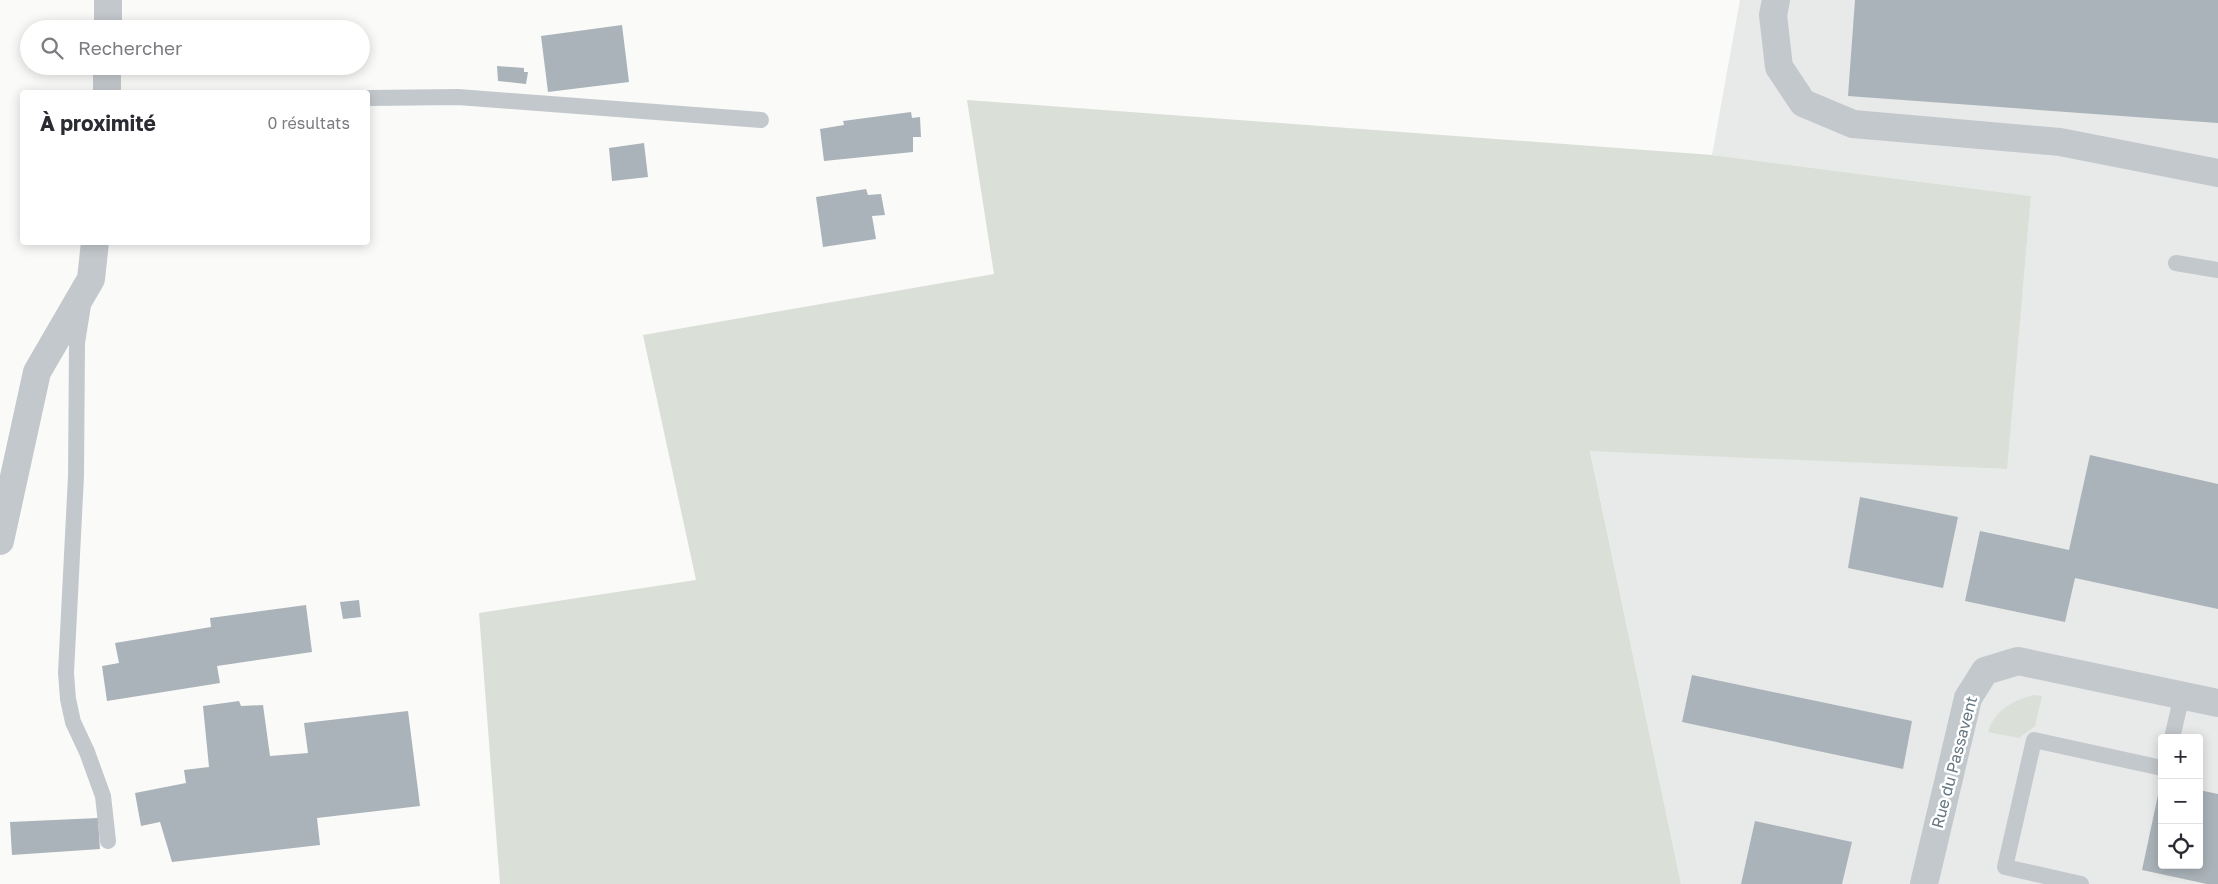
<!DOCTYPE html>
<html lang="fr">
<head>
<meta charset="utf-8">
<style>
	body { margin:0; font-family:"Golos Text",sans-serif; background:#f7f7f7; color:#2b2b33 }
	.controls { position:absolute; right:15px; bottom:15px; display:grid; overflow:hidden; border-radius:5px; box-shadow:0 2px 12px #0003 }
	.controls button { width:45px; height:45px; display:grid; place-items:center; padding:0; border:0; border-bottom:1px solid #e1e1e2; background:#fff; color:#2b2b33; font:25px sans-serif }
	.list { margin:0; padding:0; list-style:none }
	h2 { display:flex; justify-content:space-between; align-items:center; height:65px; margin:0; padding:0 20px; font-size:21px }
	h2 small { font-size:16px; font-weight:400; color:#7c7c81 }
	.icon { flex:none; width:28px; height:28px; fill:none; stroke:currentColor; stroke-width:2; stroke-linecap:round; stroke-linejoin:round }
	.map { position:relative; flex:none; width:2218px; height:884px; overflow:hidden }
	.search { position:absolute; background:#fff; box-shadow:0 2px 12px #0003; left:20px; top:20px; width:350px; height:55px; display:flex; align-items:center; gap:12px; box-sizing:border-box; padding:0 18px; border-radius:28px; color:#7c7c81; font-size:19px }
	.panel { position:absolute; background:#fff; box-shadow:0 2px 12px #0003; left:20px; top:90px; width:350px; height:155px; border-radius:5px }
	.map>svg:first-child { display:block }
</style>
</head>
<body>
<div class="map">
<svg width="2218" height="884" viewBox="0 0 2218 884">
	<rect width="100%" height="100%" fill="#fafaf8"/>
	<!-- built -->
	<path fill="#e8e9e9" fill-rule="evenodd" d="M1740,0H2218V884H1681L1590,450L2006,469L2031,196L1712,155ZM2162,738H2199V865H2162Z"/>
	<!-- green -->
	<path fill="#dadfd7" d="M967,100L1712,155L2031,196L2007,469L1590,451L1681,884H500L479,613L696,580L643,335L994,274Z
		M2034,695L2042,696L2035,726L2019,738L1988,732C1996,709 2012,701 2034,695Z"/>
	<!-- building -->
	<path fill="#aab3b9" d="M1855,0H2218V123L1848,96Z
		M622,25L629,82L548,92L541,36Z
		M497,66L524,68V72H528L526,84L498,81Z
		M911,112L912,118L920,117L921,137H913V152L824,161L820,129L844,125L843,121Z
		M644,143L648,177L612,181L609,148Z
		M866,189L868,195L881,194L885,215L872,216L876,239L823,247L816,197Z
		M2090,455L2218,484V609L2075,578L2065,622L1965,601L1980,531L2069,550Z
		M1860,497L1958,517L1943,588L1848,568Z
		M359,600L361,617L343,619L340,602Z
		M306,605L312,652L217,666L220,683L107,701L102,666L119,663L115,643L211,627L210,618Z
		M1692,675L1912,721L1903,769L1682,722Z
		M239,701L241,706L263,705L270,756L308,753L304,723L408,711L420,806L317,818L320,845L172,862L160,822L141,826L135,793L186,783L184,770L209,767L203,706Z
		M2161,781L2162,865H2199V790L2218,794V884H2207L2142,870Z
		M98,818L100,849L12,855L10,822Z
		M1755,821L1852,842L1842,884H1741Z"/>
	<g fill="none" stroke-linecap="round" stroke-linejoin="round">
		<!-- service -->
		<path stroke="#c3c8cc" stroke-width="16" d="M368,98L458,97L761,120
			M2176,263L2218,270
			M83,305L77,343L76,476L66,673L68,699L73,722L87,752L103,796L108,841
			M2172,738L2182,695
			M2081,884L2005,867L2034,740L2162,768"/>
		<!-- minor -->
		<path stroke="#c3c8cc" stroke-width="28" d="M1776,0L1773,15L1779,67L1803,103L1853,124L2060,142L2218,173
			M108,29V0
			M107,92V66
			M0,541L37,372L91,279L95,242
			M1924,884L1968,698L1985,671L2018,661L2218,703"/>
	</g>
	<g text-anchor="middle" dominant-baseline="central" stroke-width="5" stroke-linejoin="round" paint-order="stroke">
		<!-- street labels -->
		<g font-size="16" fill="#657683" stroke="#fff">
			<text transform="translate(1954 762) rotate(-75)">Rue du Passavent</text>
		</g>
	</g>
</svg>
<div class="controls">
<button>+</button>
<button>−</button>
<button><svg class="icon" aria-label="locate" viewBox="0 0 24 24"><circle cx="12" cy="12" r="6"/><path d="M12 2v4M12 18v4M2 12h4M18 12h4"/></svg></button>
</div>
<div class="search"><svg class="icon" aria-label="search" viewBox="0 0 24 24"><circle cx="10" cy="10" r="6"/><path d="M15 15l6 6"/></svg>Rechercher</div>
<section class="panel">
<h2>À proximité<small>0 résultats</small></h2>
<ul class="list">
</ul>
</section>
</div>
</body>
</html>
